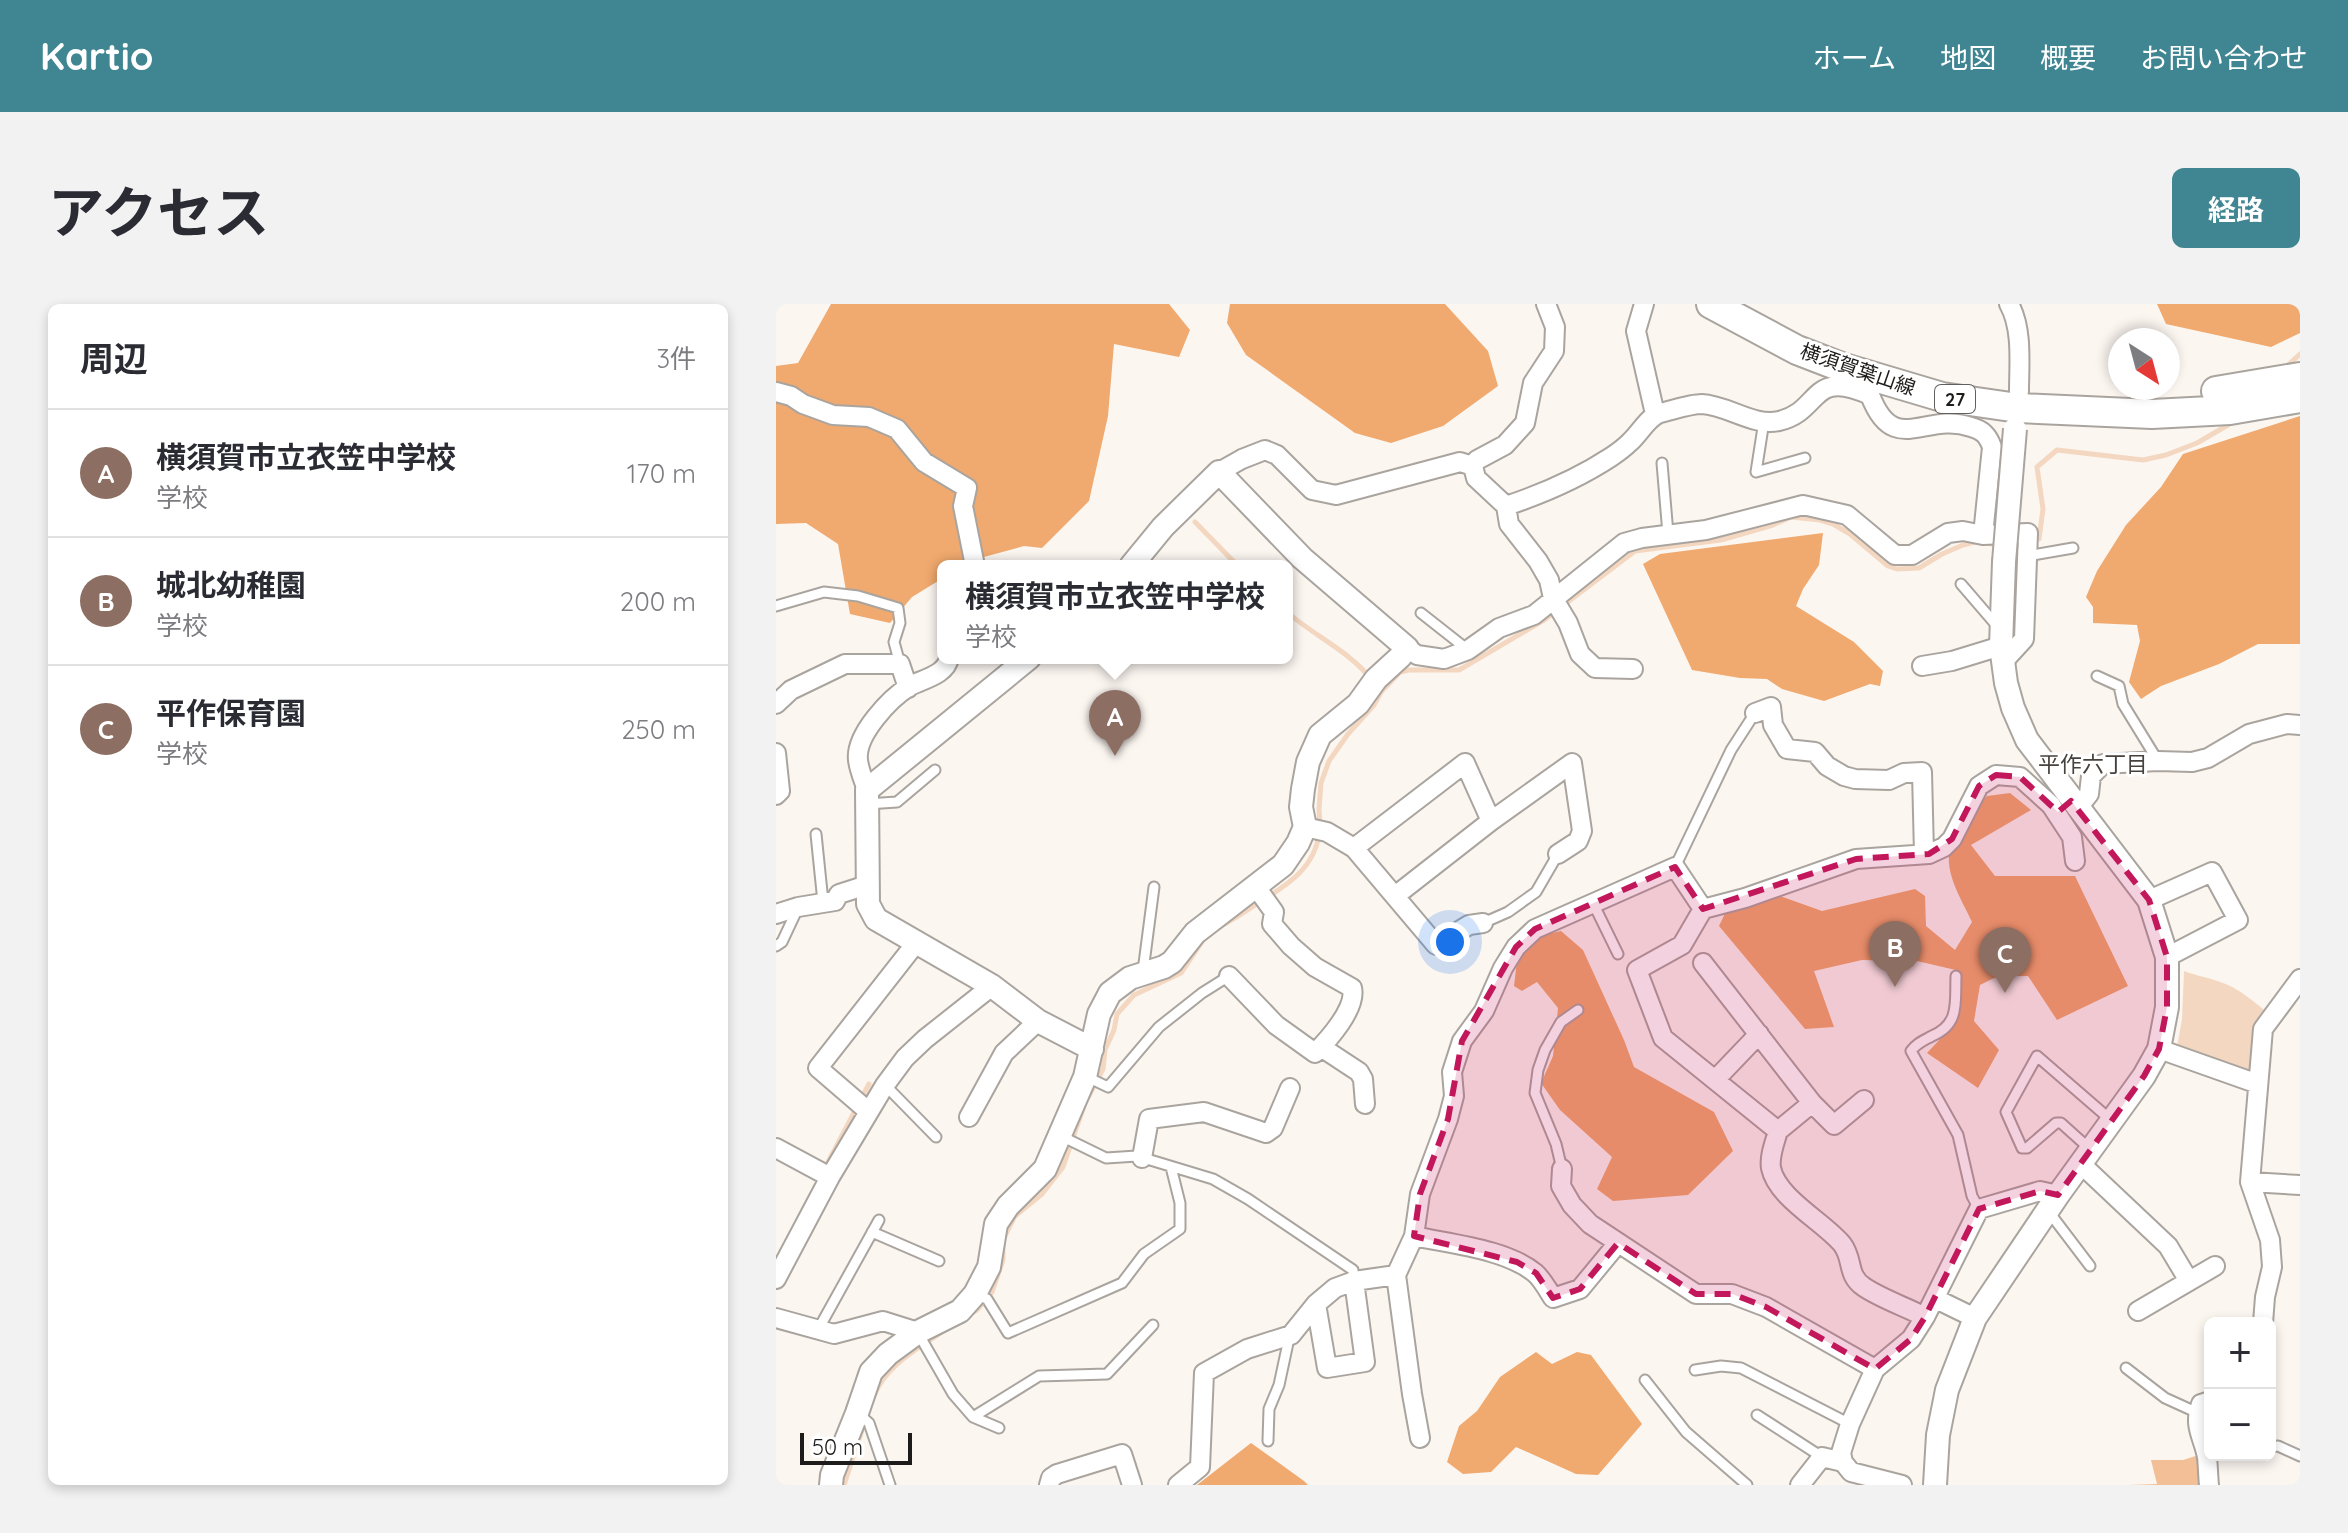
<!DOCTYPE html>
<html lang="ja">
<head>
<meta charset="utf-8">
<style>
	body { margin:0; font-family:Quicksand,"Noto Sans JP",sans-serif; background:#f2f2f3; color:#2b2b33 }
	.controls { position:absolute; right:24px; bottom:24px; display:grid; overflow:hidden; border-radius:12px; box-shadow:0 4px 12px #0003 }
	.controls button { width:72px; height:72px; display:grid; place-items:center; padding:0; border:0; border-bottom:2px solid #e1e1e2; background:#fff; color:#2b2b33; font:40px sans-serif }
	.compass { position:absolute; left:1332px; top:24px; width:72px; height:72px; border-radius:50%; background:#fff; box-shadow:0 4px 12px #0003; rotate:144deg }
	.scale { position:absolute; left:24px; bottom:20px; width:112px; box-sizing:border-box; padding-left:8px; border:4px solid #1e1c1a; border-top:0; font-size:22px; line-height:28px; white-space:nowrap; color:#1e1c1a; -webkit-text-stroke:6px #fff; paint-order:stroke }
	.you { position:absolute; left:674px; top:638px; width:28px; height:28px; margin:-20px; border:6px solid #fff; border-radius:50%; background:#1a73e8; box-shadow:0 0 0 12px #1a73e833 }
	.badge { display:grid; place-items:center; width:52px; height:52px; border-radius:50%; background:#408692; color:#fff; font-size:26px; font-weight:700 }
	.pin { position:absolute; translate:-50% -66px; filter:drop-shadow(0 2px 4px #0008) }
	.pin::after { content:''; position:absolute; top:42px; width:28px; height:24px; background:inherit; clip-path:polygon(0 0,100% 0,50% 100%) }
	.popup { position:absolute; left:161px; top:256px; width:356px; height:104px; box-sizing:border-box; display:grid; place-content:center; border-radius:12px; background:#fff; filter:drop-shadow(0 2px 6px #0005); font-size:26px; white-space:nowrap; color:#7c7c81 }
	.popup b { font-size:30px; color:#2b2b33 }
	.popup::after { content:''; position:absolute; left:50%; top:100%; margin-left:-16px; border:16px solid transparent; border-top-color:#fff }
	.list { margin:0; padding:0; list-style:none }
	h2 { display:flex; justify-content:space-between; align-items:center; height:104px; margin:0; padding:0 32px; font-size:34px }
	h2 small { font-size:26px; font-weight:400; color:#7c7c81 }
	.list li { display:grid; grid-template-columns:52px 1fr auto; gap:24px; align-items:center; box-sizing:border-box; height:128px; padding:0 32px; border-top:2px solid #e1e1e2 }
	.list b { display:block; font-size:30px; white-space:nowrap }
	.list p { margin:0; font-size:26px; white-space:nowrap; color:#7c7c81 }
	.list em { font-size:26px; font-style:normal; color:#7c7c81 }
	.map { position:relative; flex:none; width:1524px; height:1181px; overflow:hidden; border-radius:12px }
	header { display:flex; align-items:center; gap:48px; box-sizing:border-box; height:112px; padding:0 40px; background:#408692; color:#fff }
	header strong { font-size:38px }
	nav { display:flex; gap:44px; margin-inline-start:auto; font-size:28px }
	.intro { display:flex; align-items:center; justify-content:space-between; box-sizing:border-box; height:192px; padding:0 48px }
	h1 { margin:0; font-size:56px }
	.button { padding:20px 36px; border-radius:12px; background:#408692; color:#fff; font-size:28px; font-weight:700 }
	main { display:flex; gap:48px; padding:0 48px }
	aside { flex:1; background:#fff; border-radius:12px; box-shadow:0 4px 12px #0003 }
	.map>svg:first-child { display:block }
</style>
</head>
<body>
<header>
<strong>Kartio</strong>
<nav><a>ホーム</a><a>地図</a><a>概要</a><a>お問い合わせ</a></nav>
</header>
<div class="intro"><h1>アクセス</h1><a class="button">経路</a></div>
<main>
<aside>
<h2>周辺<small>3件</small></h2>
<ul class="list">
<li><span class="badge" style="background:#8d6e63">A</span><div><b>横須賀市立衣笠中学校</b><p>学校</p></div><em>170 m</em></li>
<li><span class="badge" style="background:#8d6e63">B</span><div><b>城北幼稚園</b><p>学校</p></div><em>200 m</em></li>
<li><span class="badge" style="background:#8d6e63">C</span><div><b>平作保育園</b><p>学校</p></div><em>250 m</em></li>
</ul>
</aside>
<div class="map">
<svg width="1524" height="1181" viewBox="0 0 1524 1181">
	<rect width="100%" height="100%" fill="#fcf6f1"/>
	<!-- green -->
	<path fill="#f2bf97" d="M1426,1150L1428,1181H1353L1381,1180L1375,1156H1407Z"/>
	<!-- forest -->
	<path fill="#f0a96e" d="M55,0H393L414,26L403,53L338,40L332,112L313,197L266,244L248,242L193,257L186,262H167V274L136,293L114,319L74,310L62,240L30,219L0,220V62L22,59Z
		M454,0H669L712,47L722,82L667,122L615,139L579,129L470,51L451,19Z
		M1381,0H1524V29L1495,43L1390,20Z
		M1524,112V340H1482L1443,360L1385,382L1365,395L1353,378L1364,337L1361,321L1317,319V303L1310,293L1321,267L1350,221L1385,183L1407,150Z
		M1047,229L1043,261L1027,285L1020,302L1078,338L1107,367L1104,382L1094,380L1048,397L1006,385L991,375L964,374L916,366L867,260L884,250Z
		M1234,489L1255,506L1195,541L1219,572H1299L1352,682L1281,716L1252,672H1222L1204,681L1198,717L1223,746L1202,784L1151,749L1180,718L1184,667L1141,657L1086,656L1038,667L1058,723L1029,725L943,622L951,605L1001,591L1046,607L1139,585L1149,592L1150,622L1179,646L1196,618C1187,598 1171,574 1173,551C1175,531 1198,507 1211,492Z
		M785,627L807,646L848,736L858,763L938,808L957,847L912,891L837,897L821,885L836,853L784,806L765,779L777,752L782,704L761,678L746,687L738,682L742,649L767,631Z
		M760,1048L776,1060L801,1048L815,1051L866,1120L822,1171L800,1170L740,1143L715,1168L687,1170L671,1158L683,1122L701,1107L724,1073Z
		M475,1139L528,1177L532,1181H421Z"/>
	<!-- water -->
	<path fill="#f4d7c0" d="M1408,667C1421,672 1435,674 1447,679C1464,685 1478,698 1492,709L1482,722L1474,769L1401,743L1406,715Z"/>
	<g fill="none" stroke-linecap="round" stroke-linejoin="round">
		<!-- stream -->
		<path stroke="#f4d7c0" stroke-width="5" d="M1507,66L1524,50
			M419,218L462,262
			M1235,241L1263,235L1267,205L1261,163L1281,146L1367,156L1390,151L1421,139L1452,121L1458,115
			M511,308C537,331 574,348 594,374
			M544,520L543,505L545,479L553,457L572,430L598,401L605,388L624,368L633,366H683L768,316L859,247L945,236L997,221L1015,213L1044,216L1057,220L1074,230L1112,262L1121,265L1143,264L1166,250L1187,241L1199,238L1225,241
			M443,623C457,616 469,608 482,599C509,582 538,566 543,530
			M49,864L93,780
			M194,1010L201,1006L216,988L227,956V936L239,912L266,890L287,863L309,799L327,765L329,746L338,726L341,710L358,691L405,669L429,633
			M98,1092C109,1061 146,1042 172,1024
			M68,1181L88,1120"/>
		<!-- service casing -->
		<g stroke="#aaa49f" stroke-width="13">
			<path id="service" d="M988,117L980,168L1029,154
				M886,159L892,230
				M1251,252L1297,244
				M1185,280L1222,323
				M0,302L48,288L82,292L122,304L124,319L118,338L124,360
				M645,309L692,346
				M1321,372L1343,382L1347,400L1382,457
				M91,500L121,498L159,466
				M40,530L47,598
				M899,563L955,446L979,409
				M817,599L842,650
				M707,619L732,608L760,588L782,550
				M0,642L6,638L21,606
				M367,667L378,583
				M1180,672C1179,699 1184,720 1156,732C1147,737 1141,739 1135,747L1182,831L1196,892L1203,905
				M311,773L332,783L383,723L426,689L453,672
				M109,781L160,833
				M283,831L330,854L361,852L437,875L472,895L577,966L578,977
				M1315,846L1285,819H1280L1251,844H1246L1230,808L1261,752L1336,817
				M786,865L780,840L759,789L762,766L769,746L785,718L802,706
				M1273,908L1314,962
				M96,928L163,957
				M199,990L211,995L232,1029L346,979L368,950L404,925V899L395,863
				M43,1024L103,916
				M142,1029L177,1090L197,1113L223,1124
				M1350,1064L1389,1094L1422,1109
				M919,1066L945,1062L965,1064L1074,1120
				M869,1076L910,1128L971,1181
				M82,1109L93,1119L114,1181
				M981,1111L1046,1153
				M197,1113L263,1072L331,1070L377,1021
				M492,1137L493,1105L503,1081L512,1039L515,1031
				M1494,1143L1502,1142L1524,1152"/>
		</g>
		<!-- minor casing -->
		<g stroke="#aaa49f" stroke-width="22">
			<path id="minor" d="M770,0L779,23L778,47L757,79L749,119L729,141L701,156L697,162L700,174L730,202L733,220L762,257L773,276L777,294L792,319L804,350L819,364L857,365
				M868,0L860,27L879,110
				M1233,0C1247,25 1243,60 1243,88
				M0,88L15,92L27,100L57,111L93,113L121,125L148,158L191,184L187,202L199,262
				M443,168L466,155L489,146L501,151L536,186L560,191L684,158L697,162
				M730,202C766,190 803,174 835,153C841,149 848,144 854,138C864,129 872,113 884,109C897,106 914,100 926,100C951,101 978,123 1003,117C1046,107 1033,64 1094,91C1118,154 1149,107 1195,123C1207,126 1212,132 1216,143L1207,231
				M631,344L641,351L668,355L692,346L723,324L758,311L848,239L866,234L930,226L1027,201L1071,211L1119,251H1136L1172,229L1187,227L1207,231L1252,229L1248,335L1226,359
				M1146,362L1176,357L1225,342
				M0,400L15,386L69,360H124L132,384
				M979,409L995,403L997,421L1011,445L1039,448L1051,462L1068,472L1079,475L1113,476L1128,469L1146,468L1148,550
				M0,449L4,487L0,491
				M91,486C88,477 83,466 82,456C79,431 114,394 134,382C147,375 170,371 173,354
				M1301,505L1313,490L1315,472L1327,460L1382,457L1416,458L1432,454L1473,430L1511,420L1524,421
				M529,523L551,528L578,544L689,459L715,517
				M578,544L660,641L693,621L707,619
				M619,592L715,517L796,459L806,527L802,537L782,550
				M1373,596L1436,568L1462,616L1391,653
				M0,610L22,603L59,597L63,590L91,581
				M927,659L1036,799L1058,821L1088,796
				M453,672L500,721L539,749C552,736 581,704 576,684L539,663L515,642L496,620L498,608L480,583
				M545,743L583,768L587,775L589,800
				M1383,745L1482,780
				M939,776L983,730
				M92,807L42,764L140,639
				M193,813L228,749L262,717
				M1002,827L1036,799
				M0,844L54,873
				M366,854L373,815L428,808L490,829L497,824L514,784
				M1305,860L1392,942L1413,977
				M786,865L785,882L796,901L814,920L920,990H956L990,1003L1099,1065L1074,1120L1065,1149L1067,1158L1075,1168L1126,1181
				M1474,878L1524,881
				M1282,891L1264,887L1203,905L1149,1013C1130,1003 1106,995 1088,983C1070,971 1078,955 1066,940C1048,918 1001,894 995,864C993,852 999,838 1002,827L887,734L861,666L906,641L927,605L969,594L1080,555L1153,550L1168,543L1176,535L1203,482L1220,471L1244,473L1275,501L1296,533L1299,557
				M638,932C674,940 730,945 759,969C766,975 772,986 777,994L804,985L842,939
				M620,971L636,1090L644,1134
				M0,975L54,873L109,781L129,754L149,735L216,682
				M1160,995L1199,1014
				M540,1000L551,1064L589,1058L578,977
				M1362,1007L1439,962
				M0,1014L58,1030L107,1017L142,1028
				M1487,1019L1489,993L1496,963L1494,936L1474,878L1487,725L1524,675
				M1099,1065L1135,1035L1149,1013
				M273,1181L275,1174L281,1170L346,1150L356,1181
				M402,1181L424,1163L428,1069L471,1045L515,1031L540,1000L559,984L578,977L620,971L638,932L644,890L672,815L678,792L676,768L686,737L708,707L727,664L740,643L759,625L899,563L927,605
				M1024,1181L1046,1153L1067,1158
				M1433,1181C1432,1172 1432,1162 1431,1153C1427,1132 1417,1123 1425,1100L1434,1097"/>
		</g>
		<!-- tertiary casing -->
		<g stroke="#aaa49f" stroke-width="26">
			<path id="tertiary" d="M253,354L91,486L92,600L100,615L216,682L262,717L316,745
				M55,1181L56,1171L81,1109L95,1068L112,1050L142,1028L184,1007L199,990L213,963L220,920L232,902L269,865L309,773L323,710L334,689L354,674L388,663L396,658L419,629L507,561L522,539L529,523L525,503L527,485L532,458L544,431L582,400L600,375L624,353L631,344L526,254L443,168L387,223L355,262
				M1159,1181L1162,1131L1171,1086L1199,1014L1282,891L1368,772L1383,745L1391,703V653L1373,596L1251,436L1237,404L1230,379L1225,342L1228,258"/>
		</g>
		<!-- primary casing -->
		<g stroke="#aaa49f" stroke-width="32">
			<path id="primary" d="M935,0L1021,46L1065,63L1166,93L1242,104L1376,110L1454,106L1524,94
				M1440,87L1524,73"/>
		</g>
		<!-- service -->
		<use href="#service" stroke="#fff" stroke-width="9"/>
		<!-- minor -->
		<use href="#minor" stroke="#fff" stroke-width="18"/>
		<!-- tertiary -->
		<use href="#tertiary" stroke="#fff" stroke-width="22"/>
		<!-- primary -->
		<use href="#primary" stroke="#fff" stroke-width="28"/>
		<!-- tertiary-bridge casing -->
		<g stroke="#aaa49f" stroke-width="26" stroke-linecap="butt">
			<path id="tertiary-bridge" d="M1228,258L1239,125"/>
		</g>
		<!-- tertiary-bridge -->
		<use href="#tertiary-bridge" stroke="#fff" stroke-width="22"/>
	</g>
	<!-- marked area -->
	<path fill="#c2185b" fill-opacity="0.2" stroke="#c2185b" stroke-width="6" stroke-dasharray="16 10" stroke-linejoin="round" d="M1220,471L1244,473L1282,508L1295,497L1373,596L1391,653V703L1383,745L1368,772L1282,891L1264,887L1203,905L1149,1013L1135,1035L1099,1065L990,1003L956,990H920L842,939L804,985L777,994L760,969L741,958L638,932L644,890L672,815L686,737L740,643L759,625L899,563L927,605L1080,555L1153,550L1176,535L1203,482Z"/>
	<g text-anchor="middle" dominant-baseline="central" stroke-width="6" stroke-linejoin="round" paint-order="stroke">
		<!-- shield labels -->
		<rect fill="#fff" stroke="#62605f" stroke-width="2" x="1159" y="81" width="40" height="28" rx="6"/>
		<g font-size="18" font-weight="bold" fill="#1e1c1a">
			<text x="1179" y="95">27</text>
		</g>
		<!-- street labels -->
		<g font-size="20" fill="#1e1c1a" stroke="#fff">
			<text transform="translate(1082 65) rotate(19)">横須賀葉山線</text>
		</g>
		<!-- neighbourhood labels -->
		<g font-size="22" fill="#47423e" stroke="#fff">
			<text x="1317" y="460">平作六丁目</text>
		</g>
	</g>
</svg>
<div class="controls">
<button>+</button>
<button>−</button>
</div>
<svg class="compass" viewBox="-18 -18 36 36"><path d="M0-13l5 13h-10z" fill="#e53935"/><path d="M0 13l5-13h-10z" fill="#7c7c81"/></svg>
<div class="scale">50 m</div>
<div class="you"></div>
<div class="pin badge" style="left:339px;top:452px;background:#8d6e63">A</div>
<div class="popup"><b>横須賀市立衣笠中学校</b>学校</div>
<div class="pin badge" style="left:1119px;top:683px;background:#8d6e63">B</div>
<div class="pin badge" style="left:1229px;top:689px;background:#8d6e63">C</div>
</div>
</main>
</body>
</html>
